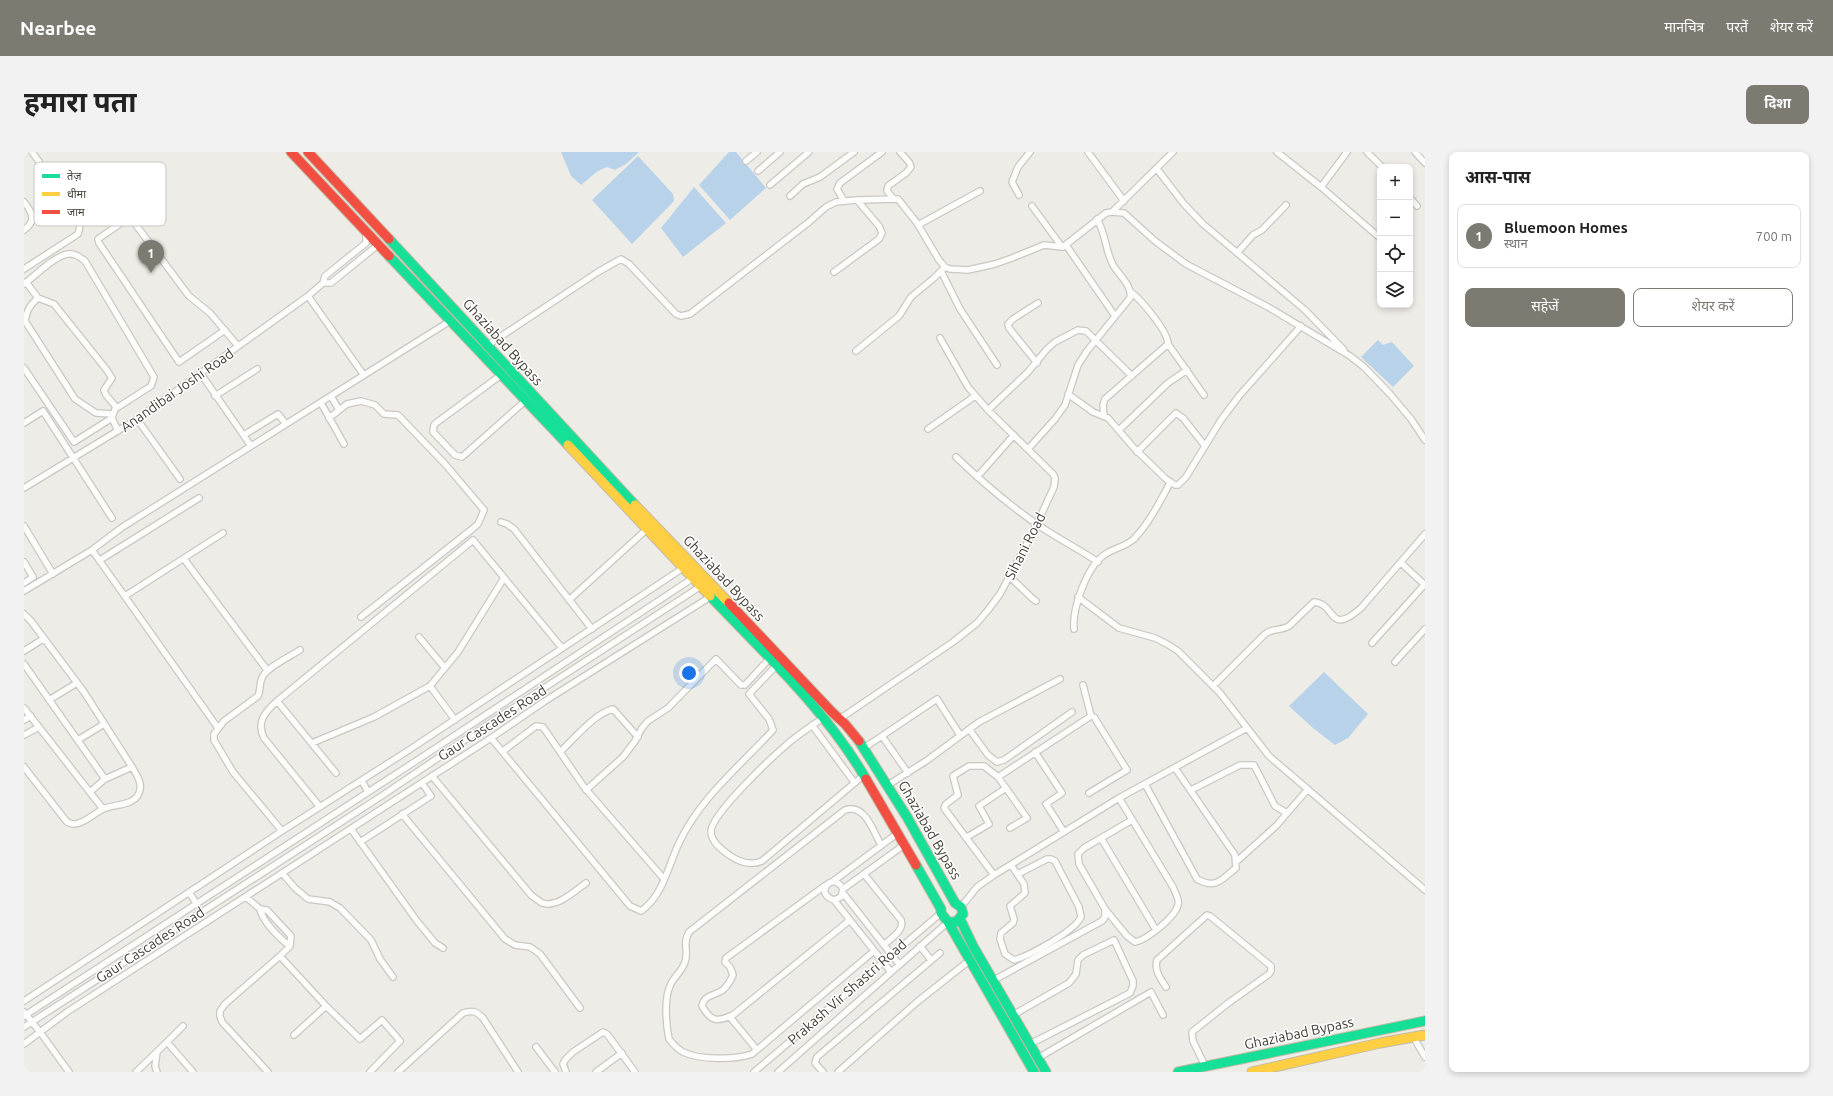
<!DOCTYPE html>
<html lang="hi">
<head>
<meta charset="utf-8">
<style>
	body { margin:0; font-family:Ubuntu,"Noto Sans Devanagari",sans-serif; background:#f2f2f2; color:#222 }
	.controls { position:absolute; right:12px; top:12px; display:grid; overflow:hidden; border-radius:8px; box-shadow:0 2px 6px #0003 }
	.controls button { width:36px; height:36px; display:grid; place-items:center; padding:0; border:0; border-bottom:1px solid #e0e0e0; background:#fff; color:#222; font:20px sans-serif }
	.you { position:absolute; left:665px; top:521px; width:14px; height:14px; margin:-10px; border:3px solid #fff; border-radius:50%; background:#1a73e8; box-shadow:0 0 0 6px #1a73e833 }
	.badge { display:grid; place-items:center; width:26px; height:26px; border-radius:50%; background:#7d7a72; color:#fff; font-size:13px; font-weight:700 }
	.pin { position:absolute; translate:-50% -33px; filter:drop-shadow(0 1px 2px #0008) }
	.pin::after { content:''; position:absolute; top:21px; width:14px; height:12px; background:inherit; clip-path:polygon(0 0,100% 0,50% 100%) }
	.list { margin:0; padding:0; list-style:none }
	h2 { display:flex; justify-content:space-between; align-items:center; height:52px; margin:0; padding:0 16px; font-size:17px }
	h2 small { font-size:13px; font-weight:400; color:#767676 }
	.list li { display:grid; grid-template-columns:26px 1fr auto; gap:12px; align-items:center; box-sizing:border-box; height:64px; margin:0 8px 8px; padding:0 8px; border:1px solid #e0e0e0; border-radius:8px }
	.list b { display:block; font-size:15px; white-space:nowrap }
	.list p { margin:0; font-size:13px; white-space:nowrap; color:#767676 }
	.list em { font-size:13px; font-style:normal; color:#767676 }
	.actions { display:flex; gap:8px; padding:12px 16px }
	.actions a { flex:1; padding:9px 0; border:1px solid #7d7a72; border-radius:8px; text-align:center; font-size:14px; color:#7d7a72 }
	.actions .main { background:#7d7a72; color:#fff }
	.icon { flex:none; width:22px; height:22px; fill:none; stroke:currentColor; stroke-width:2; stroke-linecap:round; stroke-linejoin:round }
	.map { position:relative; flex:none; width:1401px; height:920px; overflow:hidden; border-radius:8px }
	header { display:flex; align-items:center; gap:24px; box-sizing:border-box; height:56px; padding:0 20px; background:#7d7a72; color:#fff }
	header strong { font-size:19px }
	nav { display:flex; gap:22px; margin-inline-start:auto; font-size:14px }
	.intro { display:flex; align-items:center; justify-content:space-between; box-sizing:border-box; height:96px; padding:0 24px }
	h1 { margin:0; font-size:28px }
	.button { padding:10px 18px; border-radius:8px; background:#7d7a72; color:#fff; font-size:14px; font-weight:700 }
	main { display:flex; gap:24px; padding:0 24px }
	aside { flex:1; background:#fff; border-radius:8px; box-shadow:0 2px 6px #0003 }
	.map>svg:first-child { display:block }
</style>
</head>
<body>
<header>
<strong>Nearbee</strong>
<nav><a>मानचित्र</a><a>परतें</a><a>शेयर करें</a></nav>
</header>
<div class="intro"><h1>हमारा पता</h1><a class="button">दिशा</a></div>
<main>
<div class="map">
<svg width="1401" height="920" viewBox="0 0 1401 920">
	<rect width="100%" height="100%" fill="#edece6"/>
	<!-- water -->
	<path fill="#b8d3e9" d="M537,0H615L602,12L591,18L583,15L574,19L557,33L547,24Z
		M705,0H712L742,36L706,68L675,33Z
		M614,4L649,42L650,49L608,92L568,48Z
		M670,35L702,71L659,105L637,76Z
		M1354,188L1359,193L1368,190L1390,214L1369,235L1337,205Z
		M1300,520L1344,562L1324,586L1311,593L1289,576L1265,554Z"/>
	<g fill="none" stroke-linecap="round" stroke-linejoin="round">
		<!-- street casing -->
		<g stroke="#c9c8c2" stroke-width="8">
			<path id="street" d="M1064,0L1100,49
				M1253,0L1297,35L1356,86
				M1343,0L1358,15
				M1391,0L1401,11
				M722,9L733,0
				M1133,17L1160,52L1179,72L1281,158L1320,198
				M734,19L756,0
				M746,33L785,0
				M1297,35L1323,0
				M995,43L988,30L994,15L1006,0
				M766,44L779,32L796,25L830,0
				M869,46L863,39L864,34L882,21L887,15L885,10L876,0
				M1386,46L1393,54
				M820,49L813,37L816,31L858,0
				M0,50C8,60 13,69 0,78
				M1008,54L1038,95
				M1088,60L1149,0
				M894,73L956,39
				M1042,93L1091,164
				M1213,101L1229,83L1238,78L1262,53
				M0,117L54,82C57,73 56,69 52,61L8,0
				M917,119L936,157L973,213
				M810,120L855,87L858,81L855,74L833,48
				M2,130L14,146L30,152L82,217L88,226L80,238L82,243L93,256
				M299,131H307L355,92
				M0,132C11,124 30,104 44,102C50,101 56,105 61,109L130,225L127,234L91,257L88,266L94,279
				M284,144L339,222
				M14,146C6,153 3,158 1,169L51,247L72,261L88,262
				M201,178L155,210L75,91L74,87L106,65L165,144L186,161L214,194
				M1144,192L1180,243
				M464,193L574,120L597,107L605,112L652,162L657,164L666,162L785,70L802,55L812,50L833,48L874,47L893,71L915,108L921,115L926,117L944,118L971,112L988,106L1020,93L1039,95L1082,61L1088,60L1100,61L1131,89L1162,112L1244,155L1326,204L1340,215L1366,242L1387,267L1401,288
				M832,199L875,164L887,145L910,126L921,115
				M1013,211L985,176L984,172L989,167L1014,151
				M0,216L50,290L88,266
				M177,222L227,294
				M477,223L412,271L410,273L409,280L431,303L438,305L501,249
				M1044,242L1069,260L1084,266L1110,296L1142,327L1151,333H1154L1162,325L1197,268L1215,244L1277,174
				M191,244L233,217
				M307,244L315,258
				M297,251L320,292
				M964,258L1004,220L1023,197L1031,190L1054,178L1062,179L1108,224
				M1080,264L1079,253L1081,247L1144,192C1144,179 1117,148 1107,140
				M305,266L323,252L337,249L351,253L360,262L374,263L421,312L460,358L454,372L447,378L337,465
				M113,267L156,327
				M0,271L19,259L88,366
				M904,277L951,244
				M1095,278L1144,231L1163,218
				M220,283L254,262L262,272
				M1004,297L1031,267L1041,253L1054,213L1063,199L1106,146C1109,134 1094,122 1089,113C1081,98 1082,82 1073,67
				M1113,300L1152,261L1159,266L1181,294
				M932,305C957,329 983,351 1011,371C1031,385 1053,396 1074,410
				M953,325L990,283
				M0,336L113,267L284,144L299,131L301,124L342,91V82
				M477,370L483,372L490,377L568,477
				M0,374L29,422
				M68,398L194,576
				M160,407L243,518
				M76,408L175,346
				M0,410L9,425L0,431
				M1377,411L1401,433
				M986,425L1009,447L1012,449
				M0,439L68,398L97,376L426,169
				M101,444L199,381
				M1054,445L1095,476L1131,486L1143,492L1154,499L1196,541L1245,604L1401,738
				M545,448L623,377
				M0,462L7,469L60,540L108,615C113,623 119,632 115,641C110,654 90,652 79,657C71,661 63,669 55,671C50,673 47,672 43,670L0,615
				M1050,477C1048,456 1063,415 1080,403C1090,396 1101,395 1110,387C1126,370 1135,351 1146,331
				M395,485L421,516
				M1348,491L1401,432
				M0,499L19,487
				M1371,510L1401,477
				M0,512L81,627L66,640
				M1059,533L1067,564
				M406,534L434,500L480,426
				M1189,534L1241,482C1248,476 1257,479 1265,474L1290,450C1313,452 1304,485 1337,456L1401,382
				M25,548L53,531
				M253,549L312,621
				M0,556L79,657
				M799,566C786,575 772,584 760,595C745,608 688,662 687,679C687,690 697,697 705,703C715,710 726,714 738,709L840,623
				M817,566L929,490L953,471L964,458L976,442L1010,378L1030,335L1031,326L1029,322L964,258L944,235L916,186
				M0,568L7,564
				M788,573L830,630
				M945,577L964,603L973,610L980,608L1048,560
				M0,583L15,575
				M858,584L884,621
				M467,586L606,754L617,759C639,744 644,714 655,691C676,646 716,614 749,578L745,567L725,542L752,514
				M54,588L80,572
				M288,591L350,565L406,534L431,568
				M840,596L913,547L936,583
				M479,599L512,574L519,575L560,635L640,727
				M536,600C550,587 571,561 589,557L614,585
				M1011,600L1038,641L1022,652L1040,680
				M408,624L507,743C511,746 515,749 518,751C533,756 551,739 562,731
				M81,627L108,615
				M338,629L344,640
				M1121,632L1173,727C1192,738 1198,727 1212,716L1211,703L1151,616
				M864,633L902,609L955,570L1036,527
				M982,636L1003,666L986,676
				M562,638L599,605L611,589L618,576L624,569L644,556L692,507L717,533H721L745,507
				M1167,638L1216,613H1230L1251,654L1263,661
				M296,655L240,586C232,570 241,560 253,549L449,388L538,496
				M378,662L481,787L491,793L506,795L516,802L556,856
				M327,677L393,769L411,791L419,796
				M258,679L209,620L190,588V582L200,569L234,544C237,538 235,532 238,526C241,516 267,504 276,498
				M943,685L965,672L955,654L982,636L974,625
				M1077,686L1132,778
				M336,690L407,644L398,631
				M1212,710L1252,674L1284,637
				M987,713L1000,732L1001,741L986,754L990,767L989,771L977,781L976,787L981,802L990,808C1005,804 1051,779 1057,765L1055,755L1031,709L1027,707H1023L994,722
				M258,721L271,736L284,747L306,750L316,756L347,788L356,807L369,825
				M840,722L877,768C881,778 867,786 860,793
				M970,723L920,656L922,652L934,643L929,624L945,614H960L974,625L1067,564L1070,565L1103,618L1065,641
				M808,730L874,681
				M802,733L702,806L701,810L706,815L709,823C707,828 704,833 700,837C692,844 680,842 678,854C687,870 693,870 709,863L826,768
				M819,737L880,693
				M165,740L172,751
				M819,741L875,812
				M222,745L236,757C238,769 256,787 266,794
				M810,748L817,745L819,737C809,718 789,742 810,748L867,820
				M937,755L953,735L970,723L1095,646L1223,576
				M236,757L243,758L267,784L266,794L256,804L201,852L196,859V864L198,870L244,920
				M1081,757L1103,784L1111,790C1123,788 1151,765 1154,753C1156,747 1151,741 1149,735L1095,646
				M896,794L907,808
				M850,799L728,902C711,908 675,908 659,900C653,897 649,892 645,887C642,873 640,847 646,834C649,825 658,820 661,810C665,799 658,792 665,780L821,658C841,651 849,679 857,693
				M256,804L302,854
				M970,828L1078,769L1081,765V757L1055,712L1054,702L1060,696L1108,668
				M1142,835C1136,826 1130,818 1133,808L1183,763L1186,764L1247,814V819L1245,822L1203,852L1168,880L1169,889L1181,914
				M0,849L258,679L385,598L659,416
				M0,860L16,880L45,920
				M989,863L1045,831L1052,822L1054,808L1059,803L1090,788L1109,829V834L1106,841L1006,892
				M0,864L395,607L669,426
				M706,865L733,898
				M0,875L359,643L460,575L677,434
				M270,883L302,854L336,887L358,868L376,889L346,920
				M1390,886L1401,905
				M143,890L159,874
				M0,892L43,860L467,586L521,549L686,445
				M512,895L531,920
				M1014,906L1127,840L1139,863
				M112,920L143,890L169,920
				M133,920L131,914L133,900
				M374,920L439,861C449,858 452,859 459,866L494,920
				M542,920L539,912L541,908L549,900L579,880L583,882L611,920
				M572,920L598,901
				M730,920L917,761
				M754,920L924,770
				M799,920L791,911L793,905L916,801
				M814,920L893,850L946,808"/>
		</g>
		<!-- fast casing -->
		<g stroke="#c3b9a3" stroke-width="11">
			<path id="fast" d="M365,87L611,353
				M365,104L544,293
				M686,444C741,502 802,558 842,627
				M835,589L883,665L931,751L937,755L939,762L932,770H924
				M892,713L917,757V761L924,770L1010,920
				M936,767L949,794L1022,920
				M1154,920L1401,869"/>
		</g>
		<!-- slow casing -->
		<g stroke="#c3b9a3" stroke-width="11">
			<path id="slow" d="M544,293L686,444
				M611,353L705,451
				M1228,920L1356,891L1401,883"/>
		</g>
		<!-- jam casing -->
		<g stroke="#c3b9a3" stroke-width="11">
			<path id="jam" d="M267,0L365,104
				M284,0L365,87
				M705,451L808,560L821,572L835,589
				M842,627L892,713"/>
		</g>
		<!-- street -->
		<use href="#street" stroke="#fcfcfb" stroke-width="5.5"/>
		<!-- fast -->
		<use href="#fast" stroke="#16e098" stroke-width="9"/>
		<!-- slow -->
		<use href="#slow" stroke="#ffcf43" stroke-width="9"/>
		<!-- jam -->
		<use href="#jam" stroke="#f24e42" stroke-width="9"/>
	</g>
	<g text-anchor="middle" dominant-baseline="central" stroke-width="3" stroke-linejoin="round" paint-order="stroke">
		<!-- street labels -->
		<g font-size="14" fill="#413d34" stroke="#fff">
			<text transform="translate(479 190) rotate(48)">Ghaziabad Bypass</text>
			<text transform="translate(153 238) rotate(-35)">Anandibai Joshi Road</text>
			<text transform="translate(1001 394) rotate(-63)">Sihani Road</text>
			<text transform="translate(700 426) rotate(47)">Ghaziabad Bypass</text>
			<text transform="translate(468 571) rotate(-33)">Gaur Cascades Road</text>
			<text transform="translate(906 678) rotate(60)">Ghaziabad Bypass</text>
			<text transform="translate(126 793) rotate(-33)">Gaur Cascades Road</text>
			<text transform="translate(823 840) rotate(-41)">Prakash Vir Shastri Road</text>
			<text transform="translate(1275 881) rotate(-12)">Ghaziabad Bypass</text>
		</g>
	</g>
	<!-- legend -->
	<rect x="10" y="10" width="132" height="64" rx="6" fill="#fff" stroke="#c6c5c2" stroke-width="1"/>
	<rect x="18" y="22" width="18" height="4" fill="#16e098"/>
	<rect x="18" y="40" width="18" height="4" fill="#ffcf43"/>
	<rect x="18" y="58" width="18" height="4" fill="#f24e42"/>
	<g font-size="11" fill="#413d34">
		<text x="43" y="28">तेज़</text>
		<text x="43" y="46">धीमा</text>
		<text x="43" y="64">जाम</text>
	</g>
</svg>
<div class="controls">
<button>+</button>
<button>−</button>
<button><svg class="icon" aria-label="locate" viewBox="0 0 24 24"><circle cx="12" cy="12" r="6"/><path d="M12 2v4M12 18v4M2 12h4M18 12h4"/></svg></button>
<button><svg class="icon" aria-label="layers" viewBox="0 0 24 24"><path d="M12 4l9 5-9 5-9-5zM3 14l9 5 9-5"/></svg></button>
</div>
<div class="you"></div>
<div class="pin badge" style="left:127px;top:121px">1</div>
</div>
<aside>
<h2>आस-पास<small></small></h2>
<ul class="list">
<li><span class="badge">1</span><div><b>Bluemoon Homes</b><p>स्थान</p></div><em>700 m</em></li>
</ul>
<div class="actions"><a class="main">सहेजें</a><a>शेयर करें</a></div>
</aside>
</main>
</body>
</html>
